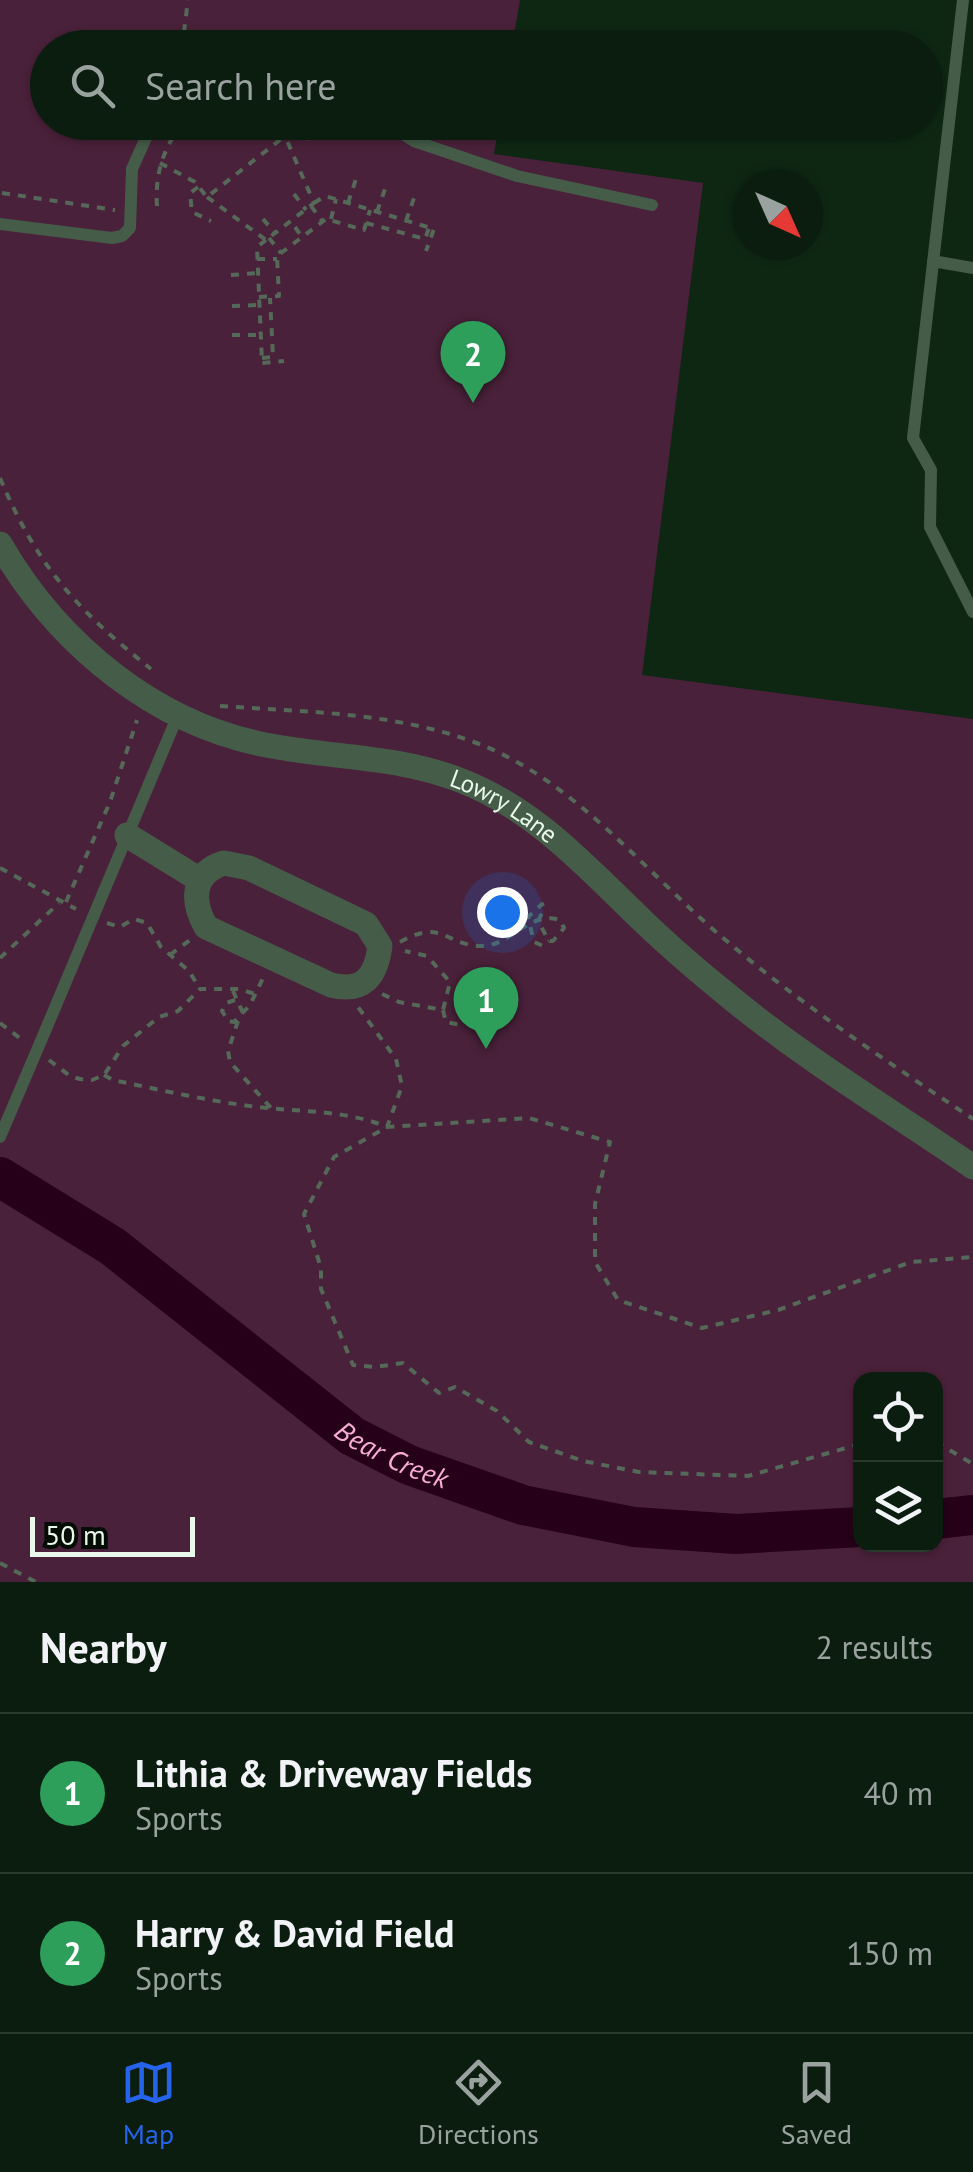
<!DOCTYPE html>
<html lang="en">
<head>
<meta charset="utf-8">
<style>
	body { margin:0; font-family:"PT Sans",sans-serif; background:#182a1c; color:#f1f3f6 }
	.controls { position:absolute; right:30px; bottom:30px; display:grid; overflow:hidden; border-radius:20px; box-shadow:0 2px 8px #0004 }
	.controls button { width:90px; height:90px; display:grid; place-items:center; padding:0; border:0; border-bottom:2px solid #2a3b2e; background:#0a1d0e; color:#f1f3f6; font:50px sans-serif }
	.compass { position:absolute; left:733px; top:170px; width:90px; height:90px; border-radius:50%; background:#0a1d0e; box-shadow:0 2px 8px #0004; rotate:135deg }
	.scale { position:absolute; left:30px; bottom:25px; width:165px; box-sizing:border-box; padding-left:10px; border:5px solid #e9f8ea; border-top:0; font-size:28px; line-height:35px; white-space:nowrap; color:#e9f8ea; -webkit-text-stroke:8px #040d05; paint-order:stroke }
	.you { position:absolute; left:502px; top:912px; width:35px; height:35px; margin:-25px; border:8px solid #fff; border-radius:50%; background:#1a73e8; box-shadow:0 0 0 15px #1a73e833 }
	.badge { display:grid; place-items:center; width:65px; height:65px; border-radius:50%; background:#2563eb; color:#fff; font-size:32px; font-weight:700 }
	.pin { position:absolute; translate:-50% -82px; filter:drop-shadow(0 2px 5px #0008) }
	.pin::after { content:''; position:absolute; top:52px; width:35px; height:30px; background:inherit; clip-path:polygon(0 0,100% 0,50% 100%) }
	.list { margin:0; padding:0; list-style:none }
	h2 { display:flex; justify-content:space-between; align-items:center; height:130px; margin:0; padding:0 40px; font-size:42px }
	h2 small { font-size:32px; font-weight:400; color:#99a29e }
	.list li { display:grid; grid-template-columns:65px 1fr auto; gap:30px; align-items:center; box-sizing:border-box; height:160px; padding:0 40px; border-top:2px solid #2a3b2e }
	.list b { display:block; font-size:38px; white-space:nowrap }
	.list p { margin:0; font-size:32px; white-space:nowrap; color:#99a29e }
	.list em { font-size:32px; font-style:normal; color:#99a29e }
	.icon { flex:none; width:55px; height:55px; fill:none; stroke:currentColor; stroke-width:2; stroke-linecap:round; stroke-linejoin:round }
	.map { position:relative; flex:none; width:973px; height:1582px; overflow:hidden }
	.search { position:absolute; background:#0a1d0e; box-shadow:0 2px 8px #0004; left:30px; right:30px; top:30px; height:110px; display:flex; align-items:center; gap:25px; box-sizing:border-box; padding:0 35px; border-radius:55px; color:#99a29e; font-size:38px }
	.sheet { height:450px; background:#0a1d0e }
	nav { display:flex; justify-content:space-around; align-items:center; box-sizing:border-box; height:140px; border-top:2px solid #2a3b2e; background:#0a1d0e; font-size:28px; color:#99a29e }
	nav a { display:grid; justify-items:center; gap:5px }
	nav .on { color:#2563eb }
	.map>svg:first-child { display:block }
</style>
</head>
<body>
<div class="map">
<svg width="973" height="1582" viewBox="0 0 973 1582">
	<rect width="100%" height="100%" fill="#0e2713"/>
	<!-- green -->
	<path fill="#4a213a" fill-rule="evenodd" d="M0,0H520L512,47L48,48V122L499,123L494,154L703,183L642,675L973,719V1582H0ZM860,1380H936V1544H860Z"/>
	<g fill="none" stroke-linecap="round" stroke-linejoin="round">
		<!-- river -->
		<g stroke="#260018" stroke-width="40">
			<path id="s1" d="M0,1177L112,1246L352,1436L409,1465L523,1505L634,1527L736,1534L860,1527"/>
			<path d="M936,1519L973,1515"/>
		</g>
		<!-- path -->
		<path stroke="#546957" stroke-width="4" stroke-dasharray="8 8" stroke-linecap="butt" d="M182,48L188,0
			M298,122L306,125L310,146
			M160,163L195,182L207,197L285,136L276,122
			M198,187L190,193L192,212L211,221
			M2,193L115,210
			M294,194L306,210
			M207,197L266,240L314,203L285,136
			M314,203L325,196L434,229L426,251
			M348,203L357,176
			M157,206C155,173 163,149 183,122
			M311,206L323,222
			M377,212L386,186
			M263,219L275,233
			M331,219L336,199
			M406,221L415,195
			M366,223L425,239L429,228
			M295,227L302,237
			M269,238L281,253
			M266,240L257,247L262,363L284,361
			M257,259H277
			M231,275L258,273
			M259,297L279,296L277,257L281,253L326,219L364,230L370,210
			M232,306L259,305
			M232,335H261
			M262,358L273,357L270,298
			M0,478C37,566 77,610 151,669
			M220,706C306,712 392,712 474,742C574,779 643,870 722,937C800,1004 888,1062 973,1119
			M0,868L76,909
			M66,902L110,802L137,720
			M107,923L120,927L134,919L147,923L161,947L189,971L200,989
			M400,942C443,918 444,945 481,946C510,947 529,910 560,920L564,928L553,941H549L538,921L544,909L542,904L528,917L534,942L543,946L549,941
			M170,955L190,940
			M0,958L59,903
			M233,991L243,1013
			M382,994L399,1002L443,1010L450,982L427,956L405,951
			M235,1000L226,1003L222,1011L228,1021L234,1022L250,1005L264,976
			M443,1010L446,1022L461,1025
			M238,1021L228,1051L230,1062L271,1108
			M0,1023L21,1039
			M49,1060L70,1076L80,1079L92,1080L104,1075L123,1046L159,1017L178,1011L200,989H239L255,994
			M104,1075L113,1080C160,1090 209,1101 257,1107C300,1112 347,1110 387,1127L402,1086L396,1059L358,1007
			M936,1442L973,1464
			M860,1444L748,1476L639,1472L583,1461L529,1442L497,1411L455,1387L439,1393L403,1363L375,1367L353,1365L321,1289V1268L304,1214L334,1157L387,1127L529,1118L610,1142L595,1204V1262L618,1300L702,1328L778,1310L911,1262L973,1257
			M0,1563L36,1582"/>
		<!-- lane -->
		<path stroke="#445c48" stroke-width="12" d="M963,0L913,438L931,470L930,527L973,612
			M384,122L414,141L517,176L652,205
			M0,224L112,238L122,236L130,228L132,169L153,122
			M933,261L973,268
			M46,1029L178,715"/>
		<!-- street -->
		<g stroke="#445c48" stroke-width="25">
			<path id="s2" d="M0,544C59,646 159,728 277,747C340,758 402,757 462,781C537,810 589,870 646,924C671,948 698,971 725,993C803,1058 890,1110 973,1167"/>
			<path d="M127,835L200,880"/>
			<path d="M224,863L249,868L366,924L380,946C376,977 363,993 331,985L206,927C191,901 192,873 224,863Z"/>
		</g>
		<!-- lane-bridge -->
		<path stroke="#445c48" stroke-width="12" d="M0,1137L46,1029"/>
	</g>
	<g text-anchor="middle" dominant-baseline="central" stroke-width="10" stroke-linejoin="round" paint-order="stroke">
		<!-- street labels -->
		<g font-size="25" fill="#e9f8ea" stroke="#040d05">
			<text stroke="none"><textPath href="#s2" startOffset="592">Lowry Lane</textPath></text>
		</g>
		<!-- water labels -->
		<g font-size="28" font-style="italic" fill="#f7abd5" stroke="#040d05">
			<text stroke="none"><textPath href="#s1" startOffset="482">Bear Creek</textPath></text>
		</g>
	</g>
</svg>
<div class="controls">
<button><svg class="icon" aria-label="locate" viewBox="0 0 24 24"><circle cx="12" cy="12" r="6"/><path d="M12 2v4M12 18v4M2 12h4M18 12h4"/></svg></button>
<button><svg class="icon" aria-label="layers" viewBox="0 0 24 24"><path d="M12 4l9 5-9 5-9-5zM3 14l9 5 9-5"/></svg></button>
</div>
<svg class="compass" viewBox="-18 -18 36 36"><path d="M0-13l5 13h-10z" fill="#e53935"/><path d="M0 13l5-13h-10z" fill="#99a29e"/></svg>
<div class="scale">50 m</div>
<div class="you"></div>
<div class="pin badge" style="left:486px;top:1049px;background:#2e9e5b">1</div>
<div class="pin badge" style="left:473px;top:403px;background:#2e9e5b">2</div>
<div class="search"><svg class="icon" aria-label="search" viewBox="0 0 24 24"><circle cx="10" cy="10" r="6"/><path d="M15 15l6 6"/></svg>Search here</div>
</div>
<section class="sheet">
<h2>Nearby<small>2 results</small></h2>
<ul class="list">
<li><span class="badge" style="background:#2e9e5b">1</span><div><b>Lithia &amp; Driveway Fields</b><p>Sports</p></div><em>40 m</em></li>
<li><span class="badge" style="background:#2e9e5b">2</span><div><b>Harry &amp; David Field</b><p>Sports</p></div><em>150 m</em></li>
</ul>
</section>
<nav>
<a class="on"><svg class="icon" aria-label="map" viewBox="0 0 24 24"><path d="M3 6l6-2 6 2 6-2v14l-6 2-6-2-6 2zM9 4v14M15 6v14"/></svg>Map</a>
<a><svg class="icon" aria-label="directions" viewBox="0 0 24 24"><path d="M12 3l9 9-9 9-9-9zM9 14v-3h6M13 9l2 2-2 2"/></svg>Directions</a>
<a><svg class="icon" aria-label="saved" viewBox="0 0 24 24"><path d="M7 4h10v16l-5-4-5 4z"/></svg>Saved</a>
</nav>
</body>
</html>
